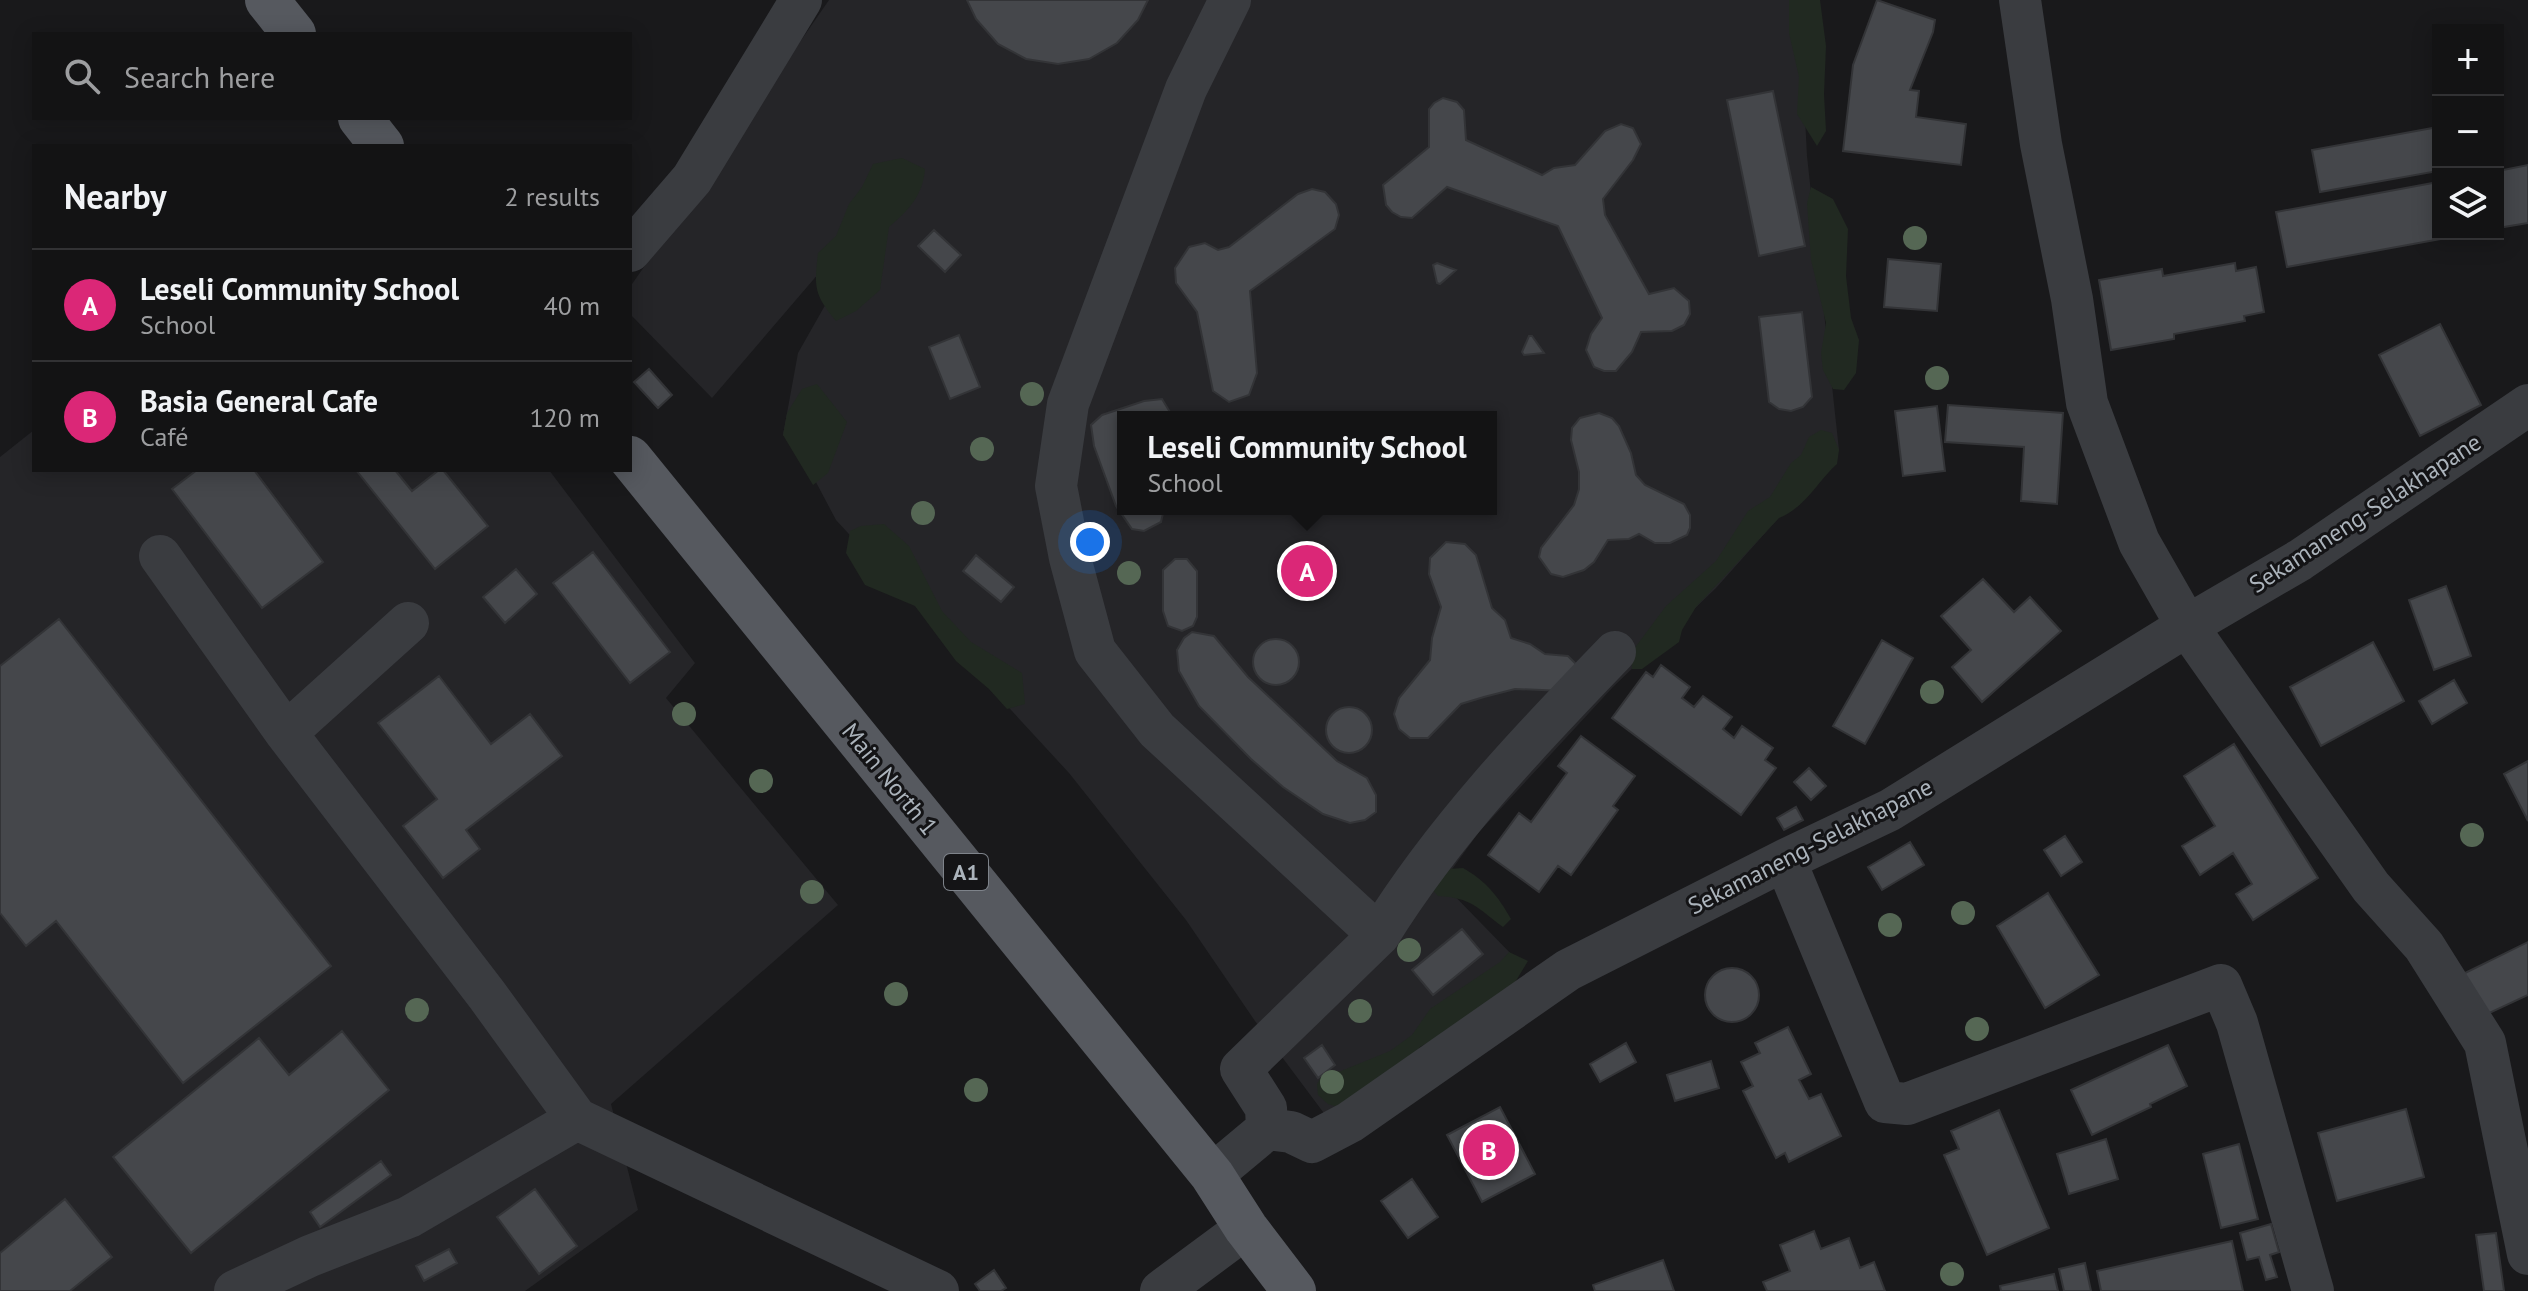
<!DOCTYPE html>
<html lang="en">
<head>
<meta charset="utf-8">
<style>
	body { margin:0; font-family:"PT Sans",sans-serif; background:#1c1c1d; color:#f1f3f6 }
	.controls { position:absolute; right:24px; top:24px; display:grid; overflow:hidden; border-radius:0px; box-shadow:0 4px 20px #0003 }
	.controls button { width:72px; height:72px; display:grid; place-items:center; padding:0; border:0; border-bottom:2px solid #323234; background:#131314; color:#f1f3f6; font:40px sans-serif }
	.you { position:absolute; left:1090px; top:542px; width:28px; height:28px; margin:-20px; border:6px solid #fff; border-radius:50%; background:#1a73e8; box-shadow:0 0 0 12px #1a73e833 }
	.badge { display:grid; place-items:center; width:52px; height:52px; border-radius:50%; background:#db2777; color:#fff; font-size:26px; font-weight:700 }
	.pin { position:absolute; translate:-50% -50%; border:4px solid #fff; box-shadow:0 2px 8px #0006 }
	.popup { position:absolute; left:1117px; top:411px; width:380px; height:104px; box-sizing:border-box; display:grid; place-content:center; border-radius:0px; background:#131314; filter:drop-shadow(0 2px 6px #0005); font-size:26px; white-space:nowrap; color:#9d9ea0 }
	.popup b { font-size:30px; color:#f1f3f6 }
	.popup::after { content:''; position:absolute; left:50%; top:100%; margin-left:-16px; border:16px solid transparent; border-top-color:#131314 }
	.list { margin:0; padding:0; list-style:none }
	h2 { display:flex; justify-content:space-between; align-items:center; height:104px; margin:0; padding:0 32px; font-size:34px }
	h2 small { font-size:26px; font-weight:400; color:#9d9ea0 }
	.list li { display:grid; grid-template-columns:52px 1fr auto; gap:24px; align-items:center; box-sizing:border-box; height:112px; padding:0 32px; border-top:2px solid #323234 }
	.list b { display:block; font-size:30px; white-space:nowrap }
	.list p { margin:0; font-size:26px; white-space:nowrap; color:#9d9ea0 }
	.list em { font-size:26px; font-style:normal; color:#9d9ea0 }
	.icon { flex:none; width:44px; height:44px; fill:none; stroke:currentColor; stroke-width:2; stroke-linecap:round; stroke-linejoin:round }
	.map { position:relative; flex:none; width:2528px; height:1291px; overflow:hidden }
	.search { position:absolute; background:#131314; box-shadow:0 4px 20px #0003; left:32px; top:32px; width:600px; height:88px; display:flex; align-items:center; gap:20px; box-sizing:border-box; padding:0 28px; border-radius:0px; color:#9d9ea0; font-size:30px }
	.panel { position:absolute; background:#131314; box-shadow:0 4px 20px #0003; left:32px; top:144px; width:600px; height:328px; border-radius:0px }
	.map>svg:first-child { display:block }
</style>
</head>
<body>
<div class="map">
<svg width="2528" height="1291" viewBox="0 0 2528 1291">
	<rect width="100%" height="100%" fill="#19191b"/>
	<!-- built -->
	<path fill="#252528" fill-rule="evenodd" d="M829,0H1799L1807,156L1839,450L1716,588L1613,687L1479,832L1442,883L1517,960L1326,1116L1255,1021L1186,920L1069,773L836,520L799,450L783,435L798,353L891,189L712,398L630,314V287ZM1123,417H1491V509H1123Z
		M34,430V470H549L695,663L666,698L838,905L611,1104L638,1210L525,1291H0V457Z"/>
	<!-- green -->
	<path fill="#212921" d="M1789,0H1820L1826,46L1824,94L1826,131L1817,146L1797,114L1799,77L1789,33Z
		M902,158L925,169C923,195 909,210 889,227L880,290L856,311L836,321C814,294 814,288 818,253L836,236L849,204L862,187L873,164Z
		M1811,187L1833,199L1848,229L1846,276L1851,318L1859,340L1856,373L1844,390L1833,389L1823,370L1821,353L1826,323L1811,260L1807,203Z
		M817,384L847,422L828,473L813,485L783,435L787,413L802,389Z
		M1821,430L1832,433L1839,450L1837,464C1817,482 1806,507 1779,518L1696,607L1682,630L1679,642L1642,669H1632L1631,653L1666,606L1716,561L1748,511L1770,497L1791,463L1801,455L1809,437Z
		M884,524L909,546L942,611L971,642L1022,673L1025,704L1007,709L989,689L956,661L915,606L865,585L846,553L850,531L861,526Z
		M1463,868C1486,881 1498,896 1511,919L1503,927C1476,907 1472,898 1438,896L1426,883L1434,870Z
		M1509,952L1528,961L1514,984L1449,1031L1420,1047L1403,1068L1338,1107L1328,1104L1318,1095L1317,1084L1323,1074L1341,1071L1390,1051L1412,1035L1430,1009L1500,962Z"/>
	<!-- building -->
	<path fill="#45474b" stroke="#333437" stroke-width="2" d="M967,0H1148L1138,20L1117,43L1089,59L1058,64L1026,59L998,44L976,19Z
		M1877,0L1935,20L1933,32L1910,90L1919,91L1916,117L1966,124L1961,165L1843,151L1853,65Z
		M1773,91L1805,246L1759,256L1727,100Z
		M1443,98L1457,102L1464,110L1466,140L1542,175L1554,168L1575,165L1605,131L1621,124L1633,128L1641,144L1633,160L1603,199L1605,215L1649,294L1674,288L1689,301L1690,314L1684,325L1672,331L1641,332L1632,352L1616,371H1604L1594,367L1586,350L1591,334L1602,318L1558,226L1447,187L1412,218L1401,217L1392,212L1386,205L1383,185L1429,147V109L1434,103Z
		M2438,127V171L2320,192L2312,150Z
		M2528,165V223L2498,228V171Z
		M2438,182V234H2468L2287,267L2276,212Z
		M1312,189L1325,192L1336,204L1339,215L1335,229L1250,291L1257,373L1249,395L1229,402L1213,391L1197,312L1176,283L1175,268L1189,247L1205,243L1218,250L1229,247L1298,194Z
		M934,230L961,255L945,272L918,246Z
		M1888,259L1941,264L1937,311L1884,307Z
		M1437,263L1456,270L1440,284L1437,283L1433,265Z
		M2235,263L2236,271L2256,267L2264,312L2244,316L2245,321L2174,334V339L2111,350L2099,280L2162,269L2163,276Z
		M1802,312L1812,397L1803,407L1791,411L1779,409L1769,402L1759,317Z
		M2440,324L2481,405L2420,436L2379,355Z
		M959,335L980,387L950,399L929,347Z
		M1529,336H1532L1544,353L1524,355L1522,352Z
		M649,369L672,395L658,408L634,382Z
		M1162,399L1173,417H1123V509H1164L1161,522L1144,531L1132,529L1116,506L1094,446L1091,425L1102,415L1144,401Z
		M1948,405L2063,413L2057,504L2021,501L2024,447L1945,442Z
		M1937,406L1945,471L1903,476L1895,411Z
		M1599,413L1612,418L1619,426L1631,453L1636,475L1645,485L1684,504L1690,515V528L1687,535L1670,543H1655L1639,534L1629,539L1608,540L1594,562L1584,570L1563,577L1551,574L1539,557L1541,548L1574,505L1579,489V472L1571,440L1572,428L1580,418Z
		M197,470H254L323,562L262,608L172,489Z
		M356,470H395L412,491L439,470H443L488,526L435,569Z
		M1446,542L1465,544L1476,555L1492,608L1505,620L1511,638L1530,644L1545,654L1568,656L1576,664L1564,691L1515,689L1484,697L1461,704L1428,738H1410L1399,729L1394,714L1399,698L1430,660L1432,638L1441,607L1429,574L1430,558Z
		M593,552L670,652L630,683L553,583Z
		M976,555L1014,587L1001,602L963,571Z
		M1175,559H1187L1197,571V617L1193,626L1182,631L1168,626L1163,611V570Z
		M516,569L537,594L505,623L483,597Z
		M1983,579L2014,612L2030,597L2061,631L1982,702L1952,667L1971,650L1941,616Z
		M2446,586L2471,656L2434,670L2409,600Z
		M59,619L331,966L183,1083L56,921L26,946L0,913V666Z
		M1192,632L1214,636L1248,677L1318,743L1337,761L1367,778L1376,795V812L1365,820L1350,823L1323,814L1283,787L1251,759L1199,706L1179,671L1177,650L1184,638Z
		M1253 662a23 23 0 1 1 46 0a23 23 0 1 1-46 0Z
		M1882,640L1913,658L1865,744L1833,726Z
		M2373,642L2404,701L2321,746L2290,687Z
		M1661,665L1690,687L1682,698L1694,707L1703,696L1732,717L1723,729L1734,738L1742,726L1773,748L1765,760L1776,768L1741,815L1612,718L1646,672L1653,677Z
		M439,676L491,744L530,714L562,756L466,830L480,849L443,878L403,826L437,799L378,723Z
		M2454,680L2467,703L2432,724L2419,701Z
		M1326 730a23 23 0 1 1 46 0a23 23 0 1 1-46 0Z
		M1581,736L1635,776L1613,806L1618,810L1571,875L1558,866L1539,892L1488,855L1519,813L1531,822L1567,773L1558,766Z
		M2234,744L2318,878L2253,920L2236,894L2252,884L2233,853L2200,875L2182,846L2215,826L2184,776Z
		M2528,761V821L2504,774Z
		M1809,768L1826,786L1811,800L1794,782Z
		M1796,807L1803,820L1784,830L1777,818Z
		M2065,836L2082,862L2061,876L2044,850Z
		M1910,842L1924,865L1882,890L1868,867Z
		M2048,893L2099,975L2045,1008L1997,926Z
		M1462,929L1483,954L1433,995L1412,970Z
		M2528,942V995L2483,1016L2463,974Z
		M1705 995a27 27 0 1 1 54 0a27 27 0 1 1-54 0Z
		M1788,1027L1811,1074L1799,1080L1809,1099L1821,1094L1841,1136L1789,1162L1785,1153L1776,1158L1743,1091L1753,1086L1741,1062L1760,1053L1755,1043Z
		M342,1031L389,1090L191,1253L113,1157L259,1038L289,1075Z
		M1626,1043L1636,1062L1600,1082L1590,1064Z
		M1322,1045L1335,1065L1318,1078L1304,1058Z
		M2168,1045L2187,1086L2150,1104L2151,1107L2092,1135L2071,1090Z
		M1711,1061L1719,1088L1675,1101L1667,1075Z
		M1500,1107L1535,1174L1482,1202L1447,1135Z
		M2406,1109L2424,1177L2337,1201L2318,1133Z
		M1999,1110L2049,1228L1987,1255L1944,1155L1959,1149L1951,1131Z
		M2106,1139L2118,1179L2069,1194L2057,1154Z
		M2239,1144L2258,1219L2221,1228L2203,1154Z
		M381,1161L391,1175L320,1227L310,1212Z
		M1412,1179L1438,1217L1408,1238L1381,1201Z
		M535,1189L577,1246L539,1274L497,1217Z
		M65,1199L112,1257L70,1291H0V1253Z
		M2271,1224L2279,1252L2270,1255L2277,1277L2266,1280L2259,1257L2247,1260L2240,1233Z
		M1814,1231L1821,1249L1849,1238L1860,1268L1874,1262L1885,1291H1767L1763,1282L1790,1271L1780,1245Z
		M2496,1233L2504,1291H2484L2476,1235Z
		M2232,1241L2243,1291H2101L2097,1271Z
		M449,1249L457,1263L424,1281L416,1266Z
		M1663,1260L1674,1291H1595L1593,1285Z
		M2085,1263L2091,1291H2064L2059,1269Z
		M994,1270L1006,1288L1001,1291H980L975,1284Z
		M2054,1274L2058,1291H2001L2000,1286Z"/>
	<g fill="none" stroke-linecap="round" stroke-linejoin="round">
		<!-- minor -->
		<path stroke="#3a3c40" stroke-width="42" d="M1230,0L1186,89L1068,404L1056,486L1070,558L1095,651L1157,730L1379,935L1241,1069L1266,1108L1267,1129
			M2020,0L2041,144L2072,299L2087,403L2139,542L2187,626L2371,887L2424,946L2485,1043L2528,1254
			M630,251L692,179L801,0
			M160,556L286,733L487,995L577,1119
			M286,733L408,623
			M1785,860L1885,1102L1907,1104L2221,985L2237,1023L2313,1291
			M1379,935C1444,830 1530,740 1615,652
			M1212,1175L1267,1129L1291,1132L1312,1142L1350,1122L1568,970L1785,860L1890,810L2187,626L2300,560L2528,405
			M235,1291L310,1256L409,1217L577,1119L938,1291
			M1161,1291L1246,1228"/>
		<!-- major -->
		<path stroke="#56595f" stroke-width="44" d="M267,0L294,34
			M360,118L382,146
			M630,458L1212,1175L1246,1228L1294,1291"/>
	</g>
	<!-- trees -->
	<g fill="#556754">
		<circle cx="1915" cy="238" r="12"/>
		<circle cx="1937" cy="378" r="12"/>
		<circle cx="1032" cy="394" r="12"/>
		<circle cx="982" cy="449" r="12"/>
		<circle cx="923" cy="513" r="12"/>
		<circle cx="1129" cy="573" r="12"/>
		<circle cx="1932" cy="692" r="12"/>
		<circle cx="684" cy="714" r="12"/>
		<circle cx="761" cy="781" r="12"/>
		<circle cx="2472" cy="835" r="12"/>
		<circle cx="812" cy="892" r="12"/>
		<circle cx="1963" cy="913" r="12"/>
		<circle cx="1890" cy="925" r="12"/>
		<circle cx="1409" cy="950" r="12"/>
		<circle cx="896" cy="994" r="12"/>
		<circle cx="417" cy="1010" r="12"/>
		<circle cx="1360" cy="1011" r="12"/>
		<circle cx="1977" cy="1029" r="12"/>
		<circle cx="1332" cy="1082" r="12"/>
		<circle cx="976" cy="1090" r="12"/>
		<circle cx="1952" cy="1274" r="12"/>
	</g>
	<g text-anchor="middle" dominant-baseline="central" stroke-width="6" stroke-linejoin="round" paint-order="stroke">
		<!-- shield labels -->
		<rect fill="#141416" stroke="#7e838a" stroke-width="2" x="944" y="854" width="44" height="36" rx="6"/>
		<g font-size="22" font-weight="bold" fill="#abb3bb">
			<text x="966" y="872">A1</text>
		</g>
		<!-- street labels -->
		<g font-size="24" fill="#abb3bb" stroke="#141416">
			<text transform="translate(2365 513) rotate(-33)">Sekamaneng-Selakhapane</text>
			<text transform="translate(890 779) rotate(51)">Main North 1</text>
			<text transform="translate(1810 846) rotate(-27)">Sekamaneng-Selakhapane</text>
		</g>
	</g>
</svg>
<div class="controls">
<button>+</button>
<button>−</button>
<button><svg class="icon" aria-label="layers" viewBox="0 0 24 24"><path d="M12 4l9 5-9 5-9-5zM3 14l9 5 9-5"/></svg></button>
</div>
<div class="you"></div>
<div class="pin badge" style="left:1307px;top:571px">A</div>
<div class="popup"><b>Leseli Community School</b>School</div>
<div class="pin badge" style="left:1489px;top:1150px">B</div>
<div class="search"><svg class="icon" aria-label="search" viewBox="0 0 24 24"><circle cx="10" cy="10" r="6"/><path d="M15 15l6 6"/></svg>Search here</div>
<section class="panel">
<h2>Nearby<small>2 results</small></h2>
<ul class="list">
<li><span class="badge">A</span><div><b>Leseli Community School</b><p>School</p></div><em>40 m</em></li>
<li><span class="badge">B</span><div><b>Basia General Cafe</b><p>Café</p></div><em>120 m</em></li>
</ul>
</section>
</div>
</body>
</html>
